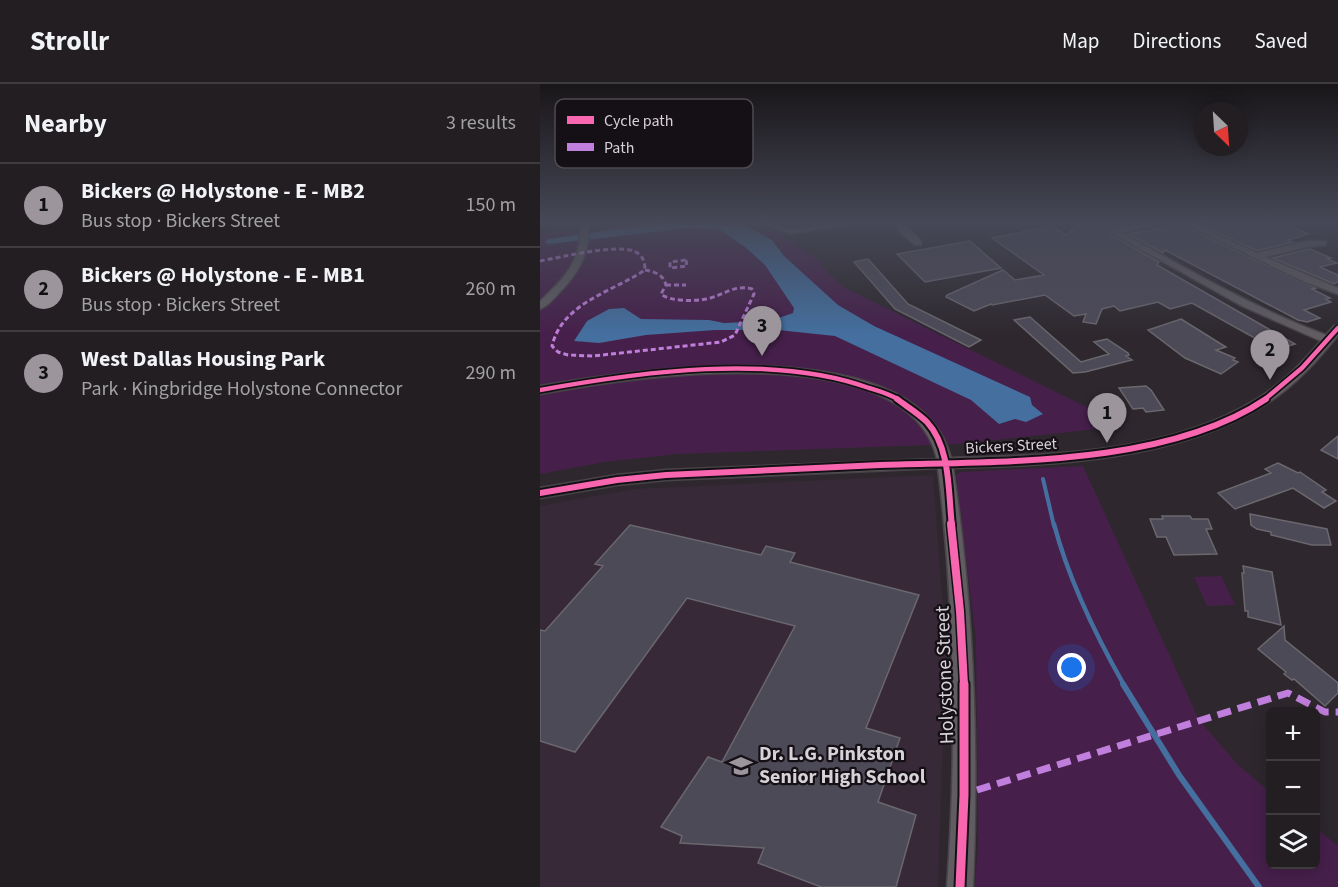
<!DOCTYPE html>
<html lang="en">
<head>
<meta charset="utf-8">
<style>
	body { margin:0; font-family:"Source Sans 3",sans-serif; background:#2e2b2f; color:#f1f3f6 }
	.controls { position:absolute; right:18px; bottom:18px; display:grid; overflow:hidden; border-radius:9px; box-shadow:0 3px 15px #0003 }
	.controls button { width:54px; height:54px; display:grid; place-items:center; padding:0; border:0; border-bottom:2px solid #3f3c40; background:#221e22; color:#f1f3f6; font:30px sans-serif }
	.compass { position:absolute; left:654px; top:18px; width:54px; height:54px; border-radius:50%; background:#221e22; box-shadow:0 3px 15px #0003; rotate:155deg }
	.you { position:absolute; left:532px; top:584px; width:21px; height:21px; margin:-15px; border:4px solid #fff; border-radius:50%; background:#1a73e8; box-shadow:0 0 0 9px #1a73e833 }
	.badge { display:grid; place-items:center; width:39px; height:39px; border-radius:50%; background:#9c969c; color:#111; font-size:20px; font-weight:700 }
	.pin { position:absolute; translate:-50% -50px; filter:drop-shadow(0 2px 3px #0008) }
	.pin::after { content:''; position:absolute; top:32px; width:21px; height:18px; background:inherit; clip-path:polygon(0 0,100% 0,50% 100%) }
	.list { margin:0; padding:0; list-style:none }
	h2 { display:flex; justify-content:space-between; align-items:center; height:78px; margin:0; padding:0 24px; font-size:26px }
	h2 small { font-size:20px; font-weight:400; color:#a2a2a5 }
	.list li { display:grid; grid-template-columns:39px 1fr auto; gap:18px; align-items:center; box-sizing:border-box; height:84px; padding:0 24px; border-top:2px solid #3f3c40 }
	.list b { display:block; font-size:22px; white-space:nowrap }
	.list p { margin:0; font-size:20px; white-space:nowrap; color:#a2a2a5 }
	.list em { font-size:20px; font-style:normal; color:#a2a2a5 }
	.icon { flex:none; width:33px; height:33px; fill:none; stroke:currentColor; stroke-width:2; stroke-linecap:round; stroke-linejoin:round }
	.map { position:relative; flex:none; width:798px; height:803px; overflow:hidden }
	header { display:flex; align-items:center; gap:36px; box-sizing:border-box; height:84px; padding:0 30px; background:#221e22; border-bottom:2px solid #3f3c40 }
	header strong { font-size:28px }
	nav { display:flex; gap:33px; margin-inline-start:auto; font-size:21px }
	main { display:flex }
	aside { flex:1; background:#221e22 }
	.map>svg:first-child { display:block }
</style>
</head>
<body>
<header>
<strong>Strollr</strong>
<nav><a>Map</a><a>Directions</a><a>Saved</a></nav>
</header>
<main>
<aside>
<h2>Nearby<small>3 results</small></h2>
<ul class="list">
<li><span class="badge">1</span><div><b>Bickers @ Holystone - E - MB2</b><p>Bus stop · Bickers Street</p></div><em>150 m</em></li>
<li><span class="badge">2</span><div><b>Bickers @ Holystone - E - MB1</b><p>Bus stop · Bickers Street</p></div><em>260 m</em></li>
<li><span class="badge">3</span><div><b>West Dallas Housing Park</b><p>Park · Kingbridge Holystone Connector</p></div><em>290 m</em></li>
</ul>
</aside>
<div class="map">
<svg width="798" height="803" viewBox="0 0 798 803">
	<rect width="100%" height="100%" fill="#2e282e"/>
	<!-- built -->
	<path fill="#372938" d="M393,391L406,562L398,803H0V422L95,405Z"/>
	<!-- green -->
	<path fill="#46204b" d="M68,139H218L236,146L283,180L281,181L301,202L585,342L419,360L137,370L64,378L0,390V149Z
		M543,382L659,636L698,681L730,708V780H776V744L798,762V803H435L438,757L436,555L416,392L420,388Z
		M681,492L695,521L667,522L654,493Z"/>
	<!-- water -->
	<path fill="#446f9f" d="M116,139L205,141L232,156L244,172L298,221L334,242L490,313L492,321L503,330L486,338L475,335L459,340L431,316L295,252L238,246H175L106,251L59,259L34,257L47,237L69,225L84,224L101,235L169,236L184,239L230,237L253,229L254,224L225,181L205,163L180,146L150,144L9,160L5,158L8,155Z"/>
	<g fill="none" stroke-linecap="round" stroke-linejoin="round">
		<!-- stream-far2 -->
		<path stroke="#446f9f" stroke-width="4" d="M503,395L514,442"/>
		<!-- stream-far1 -->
		<path stroke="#446f9f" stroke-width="4.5" d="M514,440C529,497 555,550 584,601"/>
		<!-- stream -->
		<path stroke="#446f9f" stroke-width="6" d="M583,600L639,691L719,803"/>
	</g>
	<!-- building -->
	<path fill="#4d4a58" stroke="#6a676d" stroke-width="1.5" d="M540,139H579L585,142L569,146L568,149L619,178L617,181L755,260L736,266L652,219L630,225L618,218L580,227L574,222L562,225L556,240L543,238L546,230L534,232L505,211L452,221L451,220L434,227L406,213L407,211L463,186L475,196L504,191L452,154L512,142L526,151Z
		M657,139H741L769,150L748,156L753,158L717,167Z
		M641,141L776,204L772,205L790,214L786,215L791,218L764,226L780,234L767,238L758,236L625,166L623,169L588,150Z
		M430,157L461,184L385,198L357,170Z
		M770,165L791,174L787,175L797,179L780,183L798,191V198L794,200L732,174Z
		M328,175L368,220L441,256L429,263L355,225L314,178Z
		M490,233L541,278L569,270L554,258L567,255L588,269L589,271L586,272L592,276L545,288L533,289L474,236Z
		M641,235L686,263L676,266L695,274L693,276L698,278L681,290L645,274L608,246Z
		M606,302L611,306L624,326L606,328L603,324L593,325L579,304Z
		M798,352V375L781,366Z
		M738,379L758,389L760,388L786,406L782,408L796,417L784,424L753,404L695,425L678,409L731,389L725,385Z
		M710,430L787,445L791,461H772L731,451V448L717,445L711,441Z
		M622,432H650L652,435H668L672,445H666L677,470L634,471L626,453H617L610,435H623Z
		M90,441L221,471L226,462L255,469L250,478L379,511L326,644L360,654L338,718L376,731L356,803H281L218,779L224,764L140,759L142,752L121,743L168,673L182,678L255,542L147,514L35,668L0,657V546L5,547L63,482L55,480Z
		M703,482L732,488L741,541L708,533V527H705L702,489H704Z
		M744,542L745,556L798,599V609L785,622L754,595L752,596L744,590L746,588L718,565Z"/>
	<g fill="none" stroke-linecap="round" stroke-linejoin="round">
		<!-- minor casing -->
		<g stroke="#484448" stroke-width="3">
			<path id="minor" d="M41,139H49C50,169 39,189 18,210C13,216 7,222 0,225V217C27,192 41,177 41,139Z
				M222,139C233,139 243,146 254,145C275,144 294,139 315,139L250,150Z
				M355,139H363L381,157V161H375L360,148Z
				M608,139H624L582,149C649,186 714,224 786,251L794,242L798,241V251C777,277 755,302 726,320C638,377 514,381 413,384C434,523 439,663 433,803H407C417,663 415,524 398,384L126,396L77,401L0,414V404L77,391L126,386L397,375C369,250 90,293 0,310V302C98,285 376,243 411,374C512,371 628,370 717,315C742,300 762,279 781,257L702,222L570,148Z
				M642,139H652L717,169L767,157H786V161L767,163L725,173L798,204V210L765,198Z"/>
		</g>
		<!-- minor -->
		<use href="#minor" fill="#605c61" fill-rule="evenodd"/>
		<!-- quiet-far1 -->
		<path stroke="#c07fdc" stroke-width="3" stroke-dasharray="5 3" stroke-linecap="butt" d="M146,176L147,182L130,184V178Z
			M0,177C22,173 75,160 94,167C103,171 105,178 105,186
			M105,186C115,188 123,190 126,201L121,210C130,218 155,217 167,215C184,211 195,200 212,205L214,210L195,251L181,258L53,272L28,271L18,268L12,262C22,219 72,208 105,186Z
			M126,201H146"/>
		<!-- quiet -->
		<path stroke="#c07fdc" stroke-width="7" stroke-dasharray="14 7" stroke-linecap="butt" d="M437,706L748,609L785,628H798"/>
		<!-- cycleway-far3 casing -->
		<g stroke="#151015" stroke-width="8">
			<path id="cycleway-far3" d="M0,306C99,288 233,269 329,304C339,307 350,310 359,316
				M724,316L762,284L798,244"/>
		</g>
		<!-- cycleway-far2 casing -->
		<g stroke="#151015" stroke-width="10">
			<path id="cycleway-far2" d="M357,315C366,322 378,329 387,338C411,364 408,408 412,442
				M0,409L77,396L126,391C197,388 269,384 340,381C459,377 625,383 726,315"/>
		</g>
		<!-- cycleway-far1 casing -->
		<g stroke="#151015" stroke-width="11">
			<path id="cycleway-far1" d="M411,440L420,527L424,601"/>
		</g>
		<!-- cycleway casing -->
		<g stroke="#151015" stroke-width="13">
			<path id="cycleway" d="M420,803L424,711V600"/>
		</g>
		<!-- cycleway-far3 -->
		<use href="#cycleway-far3" stroke="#f766af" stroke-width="4.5"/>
		<!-- cycleway-far2 -->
		<use href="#cycleway-far2" stroke="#f766af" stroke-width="6"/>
		<!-- cycleway-far1 -->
		<use href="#cycleway-far1" stroke="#f766af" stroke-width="8"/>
		<!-- cycleway -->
		<use href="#cycleway" stroke="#f766af" stroke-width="9"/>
	</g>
	<!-- sky -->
	<linearGradient id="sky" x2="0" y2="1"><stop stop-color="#191619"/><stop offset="0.55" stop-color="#464857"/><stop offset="1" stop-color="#464857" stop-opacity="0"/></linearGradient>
	<rect width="798" height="251" fill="url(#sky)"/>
	<!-- icons -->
	<defs>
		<g id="school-bare" transform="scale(1.8)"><path d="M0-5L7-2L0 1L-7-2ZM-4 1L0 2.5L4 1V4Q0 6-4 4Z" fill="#9c969c" stroke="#151015" stroke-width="2.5" paint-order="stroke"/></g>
	</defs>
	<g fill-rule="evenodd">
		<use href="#school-bare" x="201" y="682"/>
	</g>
	<g text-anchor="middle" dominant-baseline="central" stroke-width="4.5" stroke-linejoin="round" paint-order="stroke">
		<!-- street labels -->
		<g font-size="16" fill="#d7d1d8" stroke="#151015">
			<text transform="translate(471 362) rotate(-3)">Bickers Street</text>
		</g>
		<!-- near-street labels -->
		<g font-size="20" fill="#d7d1d8" stroke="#151015">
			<text transform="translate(405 591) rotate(-92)">Holystone Street</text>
		</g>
		<!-- near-poi labels -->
		<g font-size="20" font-weight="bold" fill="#d7d1d8" stroke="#151015" text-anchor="start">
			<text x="219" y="670">Dr. L.G. Pinkston<tspan x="219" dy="23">Senior High School</tspan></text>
		</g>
	</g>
	<!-- legend -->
	<rect x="15" y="15" width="198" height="69" rx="9" fill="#151015" stroke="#4f4a50" stroke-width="1.5"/>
	<rect x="27" y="32" width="27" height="8" fill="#f766af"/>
	<rect x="27" y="59" width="27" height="8" fill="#c07fdc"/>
	<g font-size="16" fill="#d7d1d8">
		<text x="64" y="42">Cycle path</text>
		<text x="64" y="69">Path</text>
	</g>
</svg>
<div class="controls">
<button>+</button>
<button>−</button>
<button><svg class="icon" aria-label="layers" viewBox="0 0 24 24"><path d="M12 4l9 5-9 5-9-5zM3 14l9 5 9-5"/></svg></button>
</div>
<svg class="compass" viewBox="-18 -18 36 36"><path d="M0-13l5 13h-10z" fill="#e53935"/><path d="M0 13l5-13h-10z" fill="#a2a2a5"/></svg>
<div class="you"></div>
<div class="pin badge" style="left:567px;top:359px">1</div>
<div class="pin badge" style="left:730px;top:296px">2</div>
<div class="pin badge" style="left:222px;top:272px">3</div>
</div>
</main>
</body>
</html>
